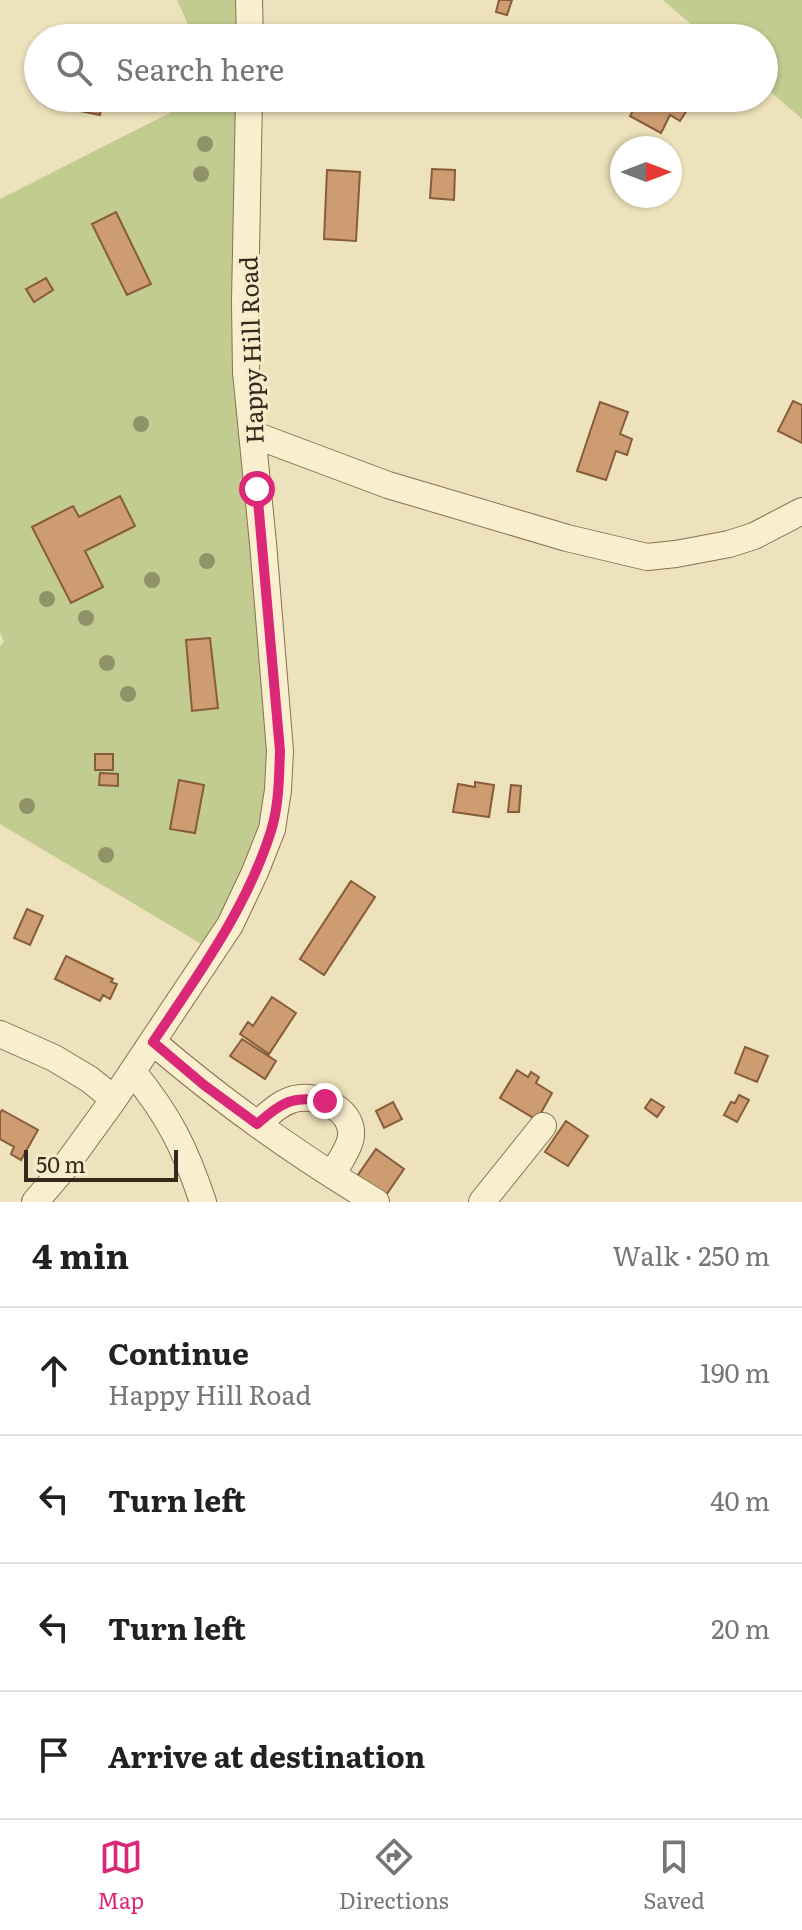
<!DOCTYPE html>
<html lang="en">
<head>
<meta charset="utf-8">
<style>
	body { margin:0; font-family:Literata,serif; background:#f2f2f2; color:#222 }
	.compass { position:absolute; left:610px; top:136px; width:72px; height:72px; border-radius:50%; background:#fff; box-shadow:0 2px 6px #0004; rotate:90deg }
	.scale { position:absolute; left:24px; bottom:20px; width:154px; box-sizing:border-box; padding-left:8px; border:4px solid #35291b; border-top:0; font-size:22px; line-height:28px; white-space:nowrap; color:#35291b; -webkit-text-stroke:6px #f6eccc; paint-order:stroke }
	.stop { position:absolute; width:24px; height:24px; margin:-18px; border:6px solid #db2777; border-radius:50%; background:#fff }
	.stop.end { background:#db2777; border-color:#fff; box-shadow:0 2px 8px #0008 }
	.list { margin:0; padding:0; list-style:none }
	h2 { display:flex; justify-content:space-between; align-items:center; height:104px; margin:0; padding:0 32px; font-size:34px }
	h2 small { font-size:26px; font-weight:400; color:#767676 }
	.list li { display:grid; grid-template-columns:52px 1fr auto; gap:24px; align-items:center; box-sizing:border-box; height:128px; padding:0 32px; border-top:2px solid #e0e0e0 }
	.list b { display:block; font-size:30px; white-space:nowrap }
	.list p { margin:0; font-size:26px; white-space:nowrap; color:#767676 }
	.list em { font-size:26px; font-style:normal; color:#767676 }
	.icon { flex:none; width:44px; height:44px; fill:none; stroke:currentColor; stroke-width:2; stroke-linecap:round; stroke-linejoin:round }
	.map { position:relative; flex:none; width:802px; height:1202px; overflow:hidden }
	.search { position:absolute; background:#fff; box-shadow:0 2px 6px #0004; left:24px; right:24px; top:24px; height:88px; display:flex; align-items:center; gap:20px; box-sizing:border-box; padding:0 28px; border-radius:44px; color:#767676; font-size:30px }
	.sheet { height:616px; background:#fff }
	nav { display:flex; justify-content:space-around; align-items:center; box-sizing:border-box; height:112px; border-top:2px solid #e0e0e0; background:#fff; font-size:22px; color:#767676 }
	nav a { display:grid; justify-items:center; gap:4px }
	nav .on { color:#db2777 }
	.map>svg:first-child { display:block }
</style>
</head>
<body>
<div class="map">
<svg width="802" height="1202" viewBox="0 0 802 1202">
	<rect width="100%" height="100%" fill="#eee2bc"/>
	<!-- green -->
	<path fill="#c2cc90" d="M177,0H249L250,38H194Z
		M663,0H802V119L764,86V38H707Z
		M199,98H249L245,302L278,790L213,951L0,824V646L4,642L0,633V199Z"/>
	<!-- building -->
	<path fill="#ce9c71" stroke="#865c3b" stroke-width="2" d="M499,0H512L507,15L496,12Z
		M77,98H103L100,115L75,110Z
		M640,98H677L675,103L687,110L680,121L670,115L661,133L630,116Z
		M432,169L455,170L454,200L430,198Z
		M327,170L360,172L356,241L324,239Z
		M116,212L151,284L127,295L92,224Z
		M46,278L53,290L34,302L26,289Z
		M793,401L802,405V443L778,431Z
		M600,402L628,412L620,434L632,439L627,455L616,451L606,480L577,471Z
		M120,496L135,526L85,551L103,587L71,603L32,527L73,506L79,517Z
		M210,638L218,708L192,711L186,640Z
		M95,754H113V770H95Z
		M100,773L118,774V786L99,785Z
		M179,780L204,785L195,833L170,829Z
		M475,782L494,785L489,817L453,812L458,784L475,787Z
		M511,785L521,786L519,812H508Z
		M351,881L375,897L324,975L300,959Z
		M27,909L43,916L30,945L14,938Z
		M66,956L113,979L111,982L117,984L110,999L103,995L100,1001L55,979Z
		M272,997L296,1013L269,1054L240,1034L248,1022L253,1026Z
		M242,1039L276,1061L265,1079L230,1056Z
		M745,1047L768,1056L757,1082L735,1073Z
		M517,1070L528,1077L531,1072L539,1077L536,1083L552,1093L537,1120L500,1098Z
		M739,1095L749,1100L737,1122L724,1115L731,1102L735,1103Z
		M651,1099L664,1107L657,1117L645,1108Z
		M393,1102L402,1119L384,1128L376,1111Z
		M2,1110L38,1130L21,1160L11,1154L14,1147L0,1139V1113Z
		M566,1121L588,1136L568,1166L545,1152Z
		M376,1149L404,1169L382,1201L353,1182Z"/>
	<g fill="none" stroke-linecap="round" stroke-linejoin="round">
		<!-- minor casing -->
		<g stroke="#867255" stroke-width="28">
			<path id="minor" d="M249,0L250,38
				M252,434L388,485L567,538L647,557L676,554L729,544L754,536L802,511
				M0,1034L54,1058L89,1079L114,1099
				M153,1042C223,1102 297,1155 376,1202
				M133,1072C169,1116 185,1148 203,1202
				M257,1124C268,1115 279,1103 294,1099C319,1093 358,1111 350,1141C347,1152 338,1164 332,1175
				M35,1202L64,1168L114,1099L230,925L255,872L272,829L278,790L280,751L263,543L246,372L245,302L249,98
				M482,1202L543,1126"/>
		</g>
		<!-- minor -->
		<use href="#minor" stroke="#f9efcf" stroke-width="26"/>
	</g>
	<!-- trees -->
	<g fill="#909367">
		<circle cx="205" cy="144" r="8"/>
		<circle cx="201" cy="174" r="8"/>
		<circle cx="141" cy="424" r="8"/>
		<circle cx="207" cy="561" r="8"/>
		<circle cx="152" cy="580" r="8"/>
		<circle cx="47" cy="599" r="8"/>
		<circle cx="86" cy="618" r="8"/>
		<circle cx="107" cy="663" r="8"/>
		<circle cx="128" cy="694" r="8"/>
		<circle cx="27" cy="806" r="8"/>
		<circle cx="106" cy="855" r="8"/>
	</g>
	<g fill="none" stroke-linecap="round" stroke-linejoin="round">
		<!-- route -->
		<path stroke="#db2777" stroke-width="10" d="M257,489L280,751C279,777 279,806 271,831C247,908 198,975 153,1042L204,1085L257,1124C282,1103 291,1095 325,1101"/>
	</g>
	<g text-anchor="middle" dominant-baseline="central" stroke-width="6" stroke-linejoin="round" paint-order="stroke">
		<!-- street labels -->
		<g font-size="24" fill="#35291b" stroke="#f6eccc">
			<text transform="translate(250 350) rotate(-92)">Happy Hill Road</text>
		</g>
	</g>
</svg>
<svg class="compass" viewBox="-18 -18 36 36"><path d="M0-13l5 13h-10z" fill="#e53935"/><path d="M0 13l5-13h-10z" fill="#767676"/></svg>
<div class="scale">50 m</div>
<div class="stop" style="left:257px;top:489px"></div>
<div class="stop end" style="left:325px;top:1101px"></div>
<div class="search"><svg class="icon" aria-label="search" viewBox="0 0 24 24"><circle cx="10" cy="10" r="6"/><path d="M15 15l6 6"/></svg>Search here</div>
</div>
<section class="sheet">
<h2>4 min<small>Walk · 250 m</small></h2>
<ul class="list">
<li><svg class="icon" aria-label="ahead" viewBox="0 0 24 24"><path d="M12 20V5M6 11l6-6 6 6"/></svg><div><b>Continue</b><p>Happy Hill Road</p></div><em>190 m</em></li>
<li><svg class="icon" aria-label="left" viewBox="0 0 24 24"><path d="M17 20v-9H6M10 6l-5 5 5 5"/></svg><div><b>Turn left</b></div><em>40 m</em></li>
<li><svg class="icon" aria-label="left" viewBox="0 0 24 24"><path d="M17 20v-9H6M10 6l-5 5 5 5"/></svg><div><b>Turn left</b></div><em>20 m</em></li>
<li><svg class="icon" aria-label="arrive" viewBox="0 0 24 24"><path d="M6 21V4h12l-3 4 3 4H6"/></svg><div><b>Arrive at destination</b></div></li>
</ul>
</section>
<nav>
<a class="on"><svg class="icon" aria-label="map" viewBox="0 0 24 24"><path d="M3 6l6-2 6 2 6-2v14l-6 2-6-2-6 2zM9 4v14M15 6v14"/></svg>Map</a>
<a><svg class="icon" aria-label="directions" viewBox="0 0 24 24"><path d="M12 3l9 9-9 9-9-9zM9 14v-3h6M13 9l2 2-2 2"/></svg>Directions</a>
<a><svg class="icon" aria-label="saved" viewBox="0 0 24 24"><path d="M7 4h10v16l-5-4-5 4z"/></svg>Saved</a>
</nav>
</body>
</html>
